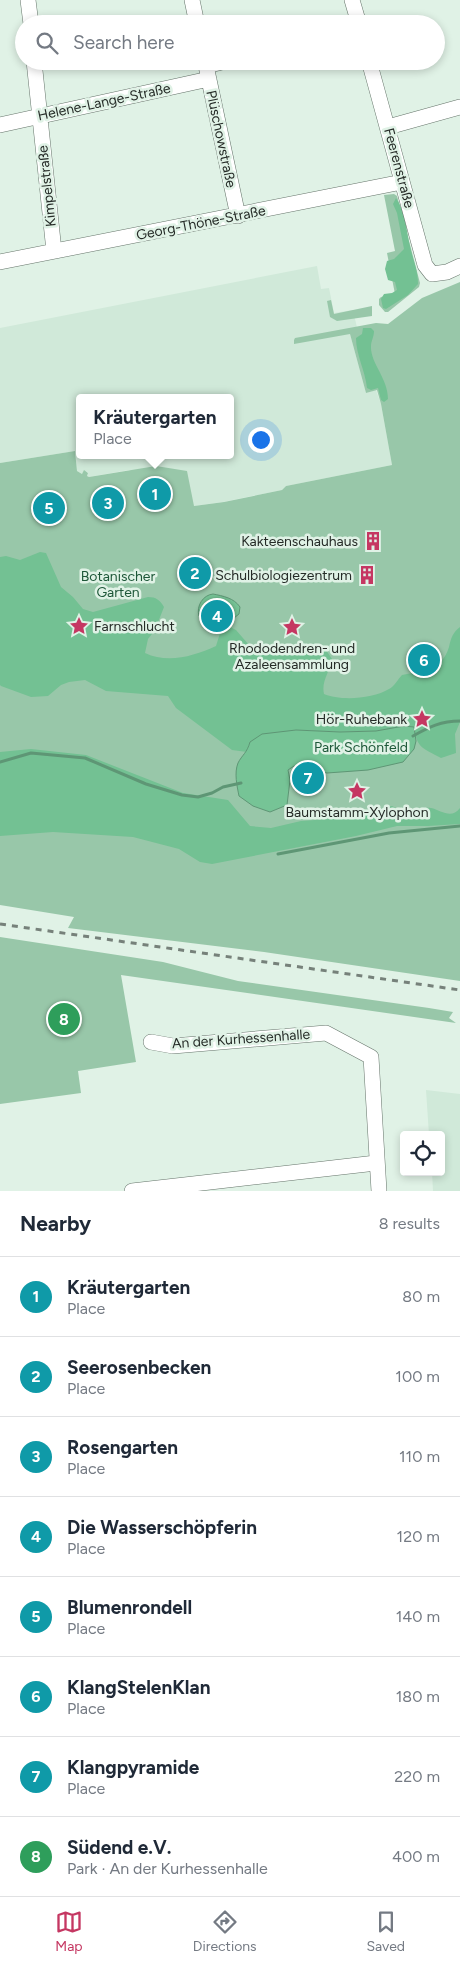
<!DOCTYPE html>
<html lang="en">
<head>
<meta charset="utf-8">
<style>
	body { margin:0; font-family:Figtree,sans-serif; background:#f2f2f3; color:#1f2937 }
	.controls { position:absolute; right:15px; bottom:15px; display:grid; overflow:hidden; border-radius:5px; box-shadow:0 2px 8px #0003 }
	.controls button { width:45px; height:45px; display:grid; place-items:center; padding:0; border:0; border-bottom:1px solid #e0e1e3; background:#fff; color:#1f2937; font:25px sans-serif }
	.you { position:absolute; left:260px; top:439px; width:18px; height:18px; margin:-12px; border:4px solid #fff; border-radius:50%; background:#1a73e8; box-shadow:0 0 0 8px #1a73e833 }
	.badge { display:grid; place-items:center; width:32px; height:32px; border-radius:50%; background:#c53762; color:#fff; font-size:16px; font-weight:700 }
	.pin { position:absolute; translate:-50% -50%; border:2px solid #fff; box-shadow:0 1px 5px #0006 }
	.popup { position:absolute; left:76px; top:394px; width:158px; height:65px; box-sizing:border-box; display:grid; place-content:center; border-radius:5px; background:#fff; filter:drop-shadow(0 1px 4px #0005); font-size:16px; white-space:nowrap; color:#747a83 }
	.popup b { font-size:19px; color:#1f2937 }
	.popup::after { content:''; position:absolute; left:50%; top:100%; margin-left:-10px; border:10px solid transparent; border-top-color:#fff }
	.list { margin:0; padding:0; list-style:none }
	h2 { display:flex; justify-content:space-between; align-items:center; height:65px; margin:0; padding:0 20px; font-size:21px }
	h2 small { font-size:16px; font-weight:400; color:#747a83 }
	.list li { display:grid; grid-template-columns:32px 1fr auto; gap:15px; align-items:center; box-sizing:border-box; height:80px; padding:0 20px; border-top:1px solid #e0e1e3 }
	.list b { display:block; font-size:19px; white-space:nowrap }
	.list p { margin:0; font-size:16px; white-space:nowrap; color:#747a83 }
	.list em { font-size:16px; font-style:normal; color:#747a83 }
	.icon { flex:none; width:28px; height:28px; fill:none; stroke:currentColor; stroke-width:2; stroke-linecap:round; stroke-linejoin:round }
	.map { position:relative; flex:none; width:460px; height:1191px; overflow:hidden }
	.search { position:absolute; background:#fff; box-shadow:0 2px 8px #0003; left:15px; right:15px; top:15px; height:55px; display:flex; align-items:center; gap:12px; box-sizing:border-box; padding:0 18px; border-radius:28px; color:#747a83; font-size:19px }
	.sheet { height:705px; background:#fff }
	nav { display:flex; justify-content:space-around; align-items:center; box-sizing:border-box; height:70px; border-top:1px solid #e0e1e3; background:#fff; font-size:14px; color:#747a83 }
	nav a { display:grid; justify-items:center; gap:2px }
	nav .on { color:#c53762 }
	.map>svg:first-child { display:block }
</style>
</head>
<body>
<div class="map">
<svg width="460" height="1191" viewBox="0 0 460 1191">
	<rect width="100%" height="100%" fill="#e0f2e6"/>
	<!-- built -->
	<path fill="#d0e9d9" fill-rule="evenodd" d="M317,266L321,289L329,288L334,313L353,310L358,332L350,334L366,393L376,390L381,404L392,465L286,486L282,490L223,502L194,506L129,470L89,477L87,476L88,472L84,471L82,474L77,471L75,451L0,463V328ZM80,398H230V455H80Z
		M426,1090L460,1094V1191H433L432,1172H441V1135H429Z"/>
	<!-- green -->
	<path fill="#98c7a9" d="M394,194L397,196L420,283L419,287L388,312H385L379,305V299L381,297L395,294L387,253L395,251L384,195Z
		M460,282V981L264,952L68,928L74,917L0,905V463L75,451L77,471L82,474L84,470L88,473L87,476L89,477L156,466L187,471L194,506L224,502L282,490L286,486L392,465L381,404L377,390L366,393L350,334L294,344V340L295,338L376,323L388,324L422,298Z
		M331,300L334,314L372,306V316L337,321L330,317L327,301Z
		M0,937L163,962L238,981L429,1008L453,1012L449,1018L456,1023L121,975L136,1062L78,1071L81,1093L0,1104Z"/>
	<!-- forest -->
	<path fill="#73c193" d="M396,198C406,212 406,230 410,246C413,261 418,269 418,284L408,295L386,309L383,308L381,299L384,294L392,293L397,290L395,282L388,280L385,269L387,261L394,259L404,249L397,213L393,204Z
		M363,328H371L374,331C374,337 371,341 371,346C370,363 388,378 388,399L384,402L381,400L378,388L371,390L367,388C365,370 356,355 356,338L362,334Z
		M40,552L46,553L61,587L73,597L83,609L93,612L148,597C156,597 160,600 164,607L155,630L148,639L145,653C168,664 194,656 216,646L221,630L228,626L236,630L249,645L254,647H266L281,652L316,647L326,650L332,659C330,672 321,681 324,694C340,701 373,699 389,689C394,687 398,679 402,675C424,671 442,670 449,647C451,638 453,632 460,627V722L455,734L456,753L441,758C423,748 417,749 414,727L404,726L376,731L340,732L296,730L250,742L247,752L232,750L176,708L168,696L106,691L85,680L69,682L61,685L48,696L31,697L1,686L0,685V557L6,556L20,560Z
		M31,749L86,755L183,793L228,800L250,826L271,828L301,821L343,818L392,806L408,814C416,811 422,807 431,808C441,810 451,820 460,808V824L428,826H397L356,836L212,864L200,862L179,849L133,837L53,832L0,836V752Z"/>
	<!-- water -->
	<path fill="#76c496" stroke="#5e9675" d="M213,594C223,596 234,598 240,607L239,614L229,622L224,613L218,610L210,615L205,621L199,616C196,606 203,595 213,594Z
		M404,726L414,727L416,741L414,749L403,762L368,770L327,773L294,766L288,770L290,780L287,805L270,812L253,806L239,796C237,786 234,773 238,763C242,755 247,753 250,742L262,734L296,730L340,732L376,731Z"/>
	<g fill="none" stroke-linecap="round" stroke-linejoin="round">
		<!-- stream -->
		<path stroke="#5e9675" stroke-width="3" d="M413,736C429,727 441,721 460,721
			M0,762L31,753L85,758L146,784L182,795L198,797L212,793L223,787L241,783
			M278,854L389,833L460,826"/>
		<!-- minor casing -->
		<g stroke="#65746a" stroke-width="16">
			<path id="minor" d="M28,0L31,24
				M192,0L197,24
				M352,0L359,24
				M34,61L54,251
				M205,61L238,216
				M369,61L425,265L432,274L447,272L460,266
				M206,66L226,61
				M0,125L209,79
				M388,127L460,107
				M0,262L402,182
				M151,1042L173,1046L326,1033L371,1057L379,1191
				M132,1191L376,1163"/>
		</g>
		<!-- minor -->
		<use href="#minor" stroke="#fff" stroke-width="15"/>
		<!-- rail -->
		<path stroke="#76817a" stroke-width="3" stroke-dasharray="6 6" stroke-linecap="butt" d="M0,924L460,990"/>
	</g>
	<!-- icons -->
	<defs>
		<g id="building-bare" transform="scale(1.5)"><path d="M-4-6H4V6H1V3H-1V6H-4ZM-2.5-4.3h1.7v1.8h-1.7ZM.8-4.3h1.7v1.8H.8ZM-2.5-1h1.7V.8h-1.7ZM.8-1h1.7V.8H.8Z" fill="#c53762" stroke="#e0f2e6" stroke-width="2.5" paint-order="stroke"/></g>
		<g id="sight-bare" transform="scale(1.5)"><path d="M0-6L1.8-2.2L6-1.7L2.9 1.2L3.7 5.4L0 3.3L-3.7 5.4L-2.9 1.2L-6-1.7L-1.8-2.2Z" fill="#c53762" stroke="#e0f2e6" stroke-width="2.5" paint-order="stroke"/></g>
	</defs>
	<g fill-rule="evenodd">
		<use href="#building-bare" x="373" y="541"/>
		<use href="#building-bare" x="367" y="575"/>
		<use href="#sight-bare" x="79" y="626"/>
		<use href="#sight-bare" x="292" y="627"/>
		<use href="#sight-bare" x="422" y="719"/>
		<use href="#sight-bare" x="357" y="791"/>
	</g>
	<g text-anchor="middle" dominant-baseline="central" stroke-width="5" stroke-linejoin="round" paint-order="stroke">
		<!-- street labels -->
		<g font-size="14" fill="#252b27" stroke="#e0f2e6">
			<text transform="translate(104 102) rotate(-12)">Helene-Lange-Straße</text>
			<text transform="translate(221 139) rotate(78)">Plüschowstraße</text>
			<text transform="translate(399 168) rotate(75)">Feerenstraße</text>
			<text transform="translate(47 186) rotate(-96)">Kimpelstraße</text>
			<text transform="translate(201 223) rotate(-11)">Georg-Thöne-Straße</text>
			<text transform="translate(241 1039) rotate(-4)">An der Kurhessenhalle</text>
		</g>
		<!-- poi labels -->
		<g font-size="14" fill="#252b27" stroke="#e0f2e6" text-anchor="end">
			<text x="358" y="541">Kakteenschauhaus</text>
			<text x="352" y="575">Schulbiologiezentrum</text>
			<text x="94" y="626" text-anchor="start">Farnschlucht</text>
			<text x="292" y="648" text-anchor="middle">Rhododendren- und<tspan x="292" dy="16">Azaleensammlung</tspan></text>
			<text x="407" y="719">Hör-Ruhebank</text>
			<text x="357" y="812" text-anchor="middle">Baumstamm-Xylophon</text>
		</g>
		<!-- park labels -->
		<g font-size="14" fill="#1d5738" stroke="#e0f2e6">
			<text x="118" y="576">Botanischer<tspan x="118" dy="16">Garten</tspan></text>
			<text x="361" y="747">Park Schönfeld</text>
		</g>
	</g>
</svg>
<div class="controls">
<button><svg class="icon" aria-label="locate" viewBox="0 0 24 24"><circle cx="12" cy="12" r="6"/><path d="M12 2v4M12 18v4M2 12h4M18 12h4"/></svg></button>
</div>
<div class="you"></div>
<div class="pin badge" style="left:155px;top:494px;background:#0f9aa8">1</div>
<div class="popup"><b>Kräutergarten</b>Place</div>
<div class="pin badge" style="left:195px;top:573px;background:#0f9aa8">2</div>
<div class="pin badge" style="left:108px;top:503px;background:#0f9aa8">3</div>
<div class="pin badge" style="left:217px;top:616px;background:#0f9aa8">4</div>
<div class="pin badge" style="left:49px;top:508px;background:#0f9aa8">5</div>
<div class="pin badge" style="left:424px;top:660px;background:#0f9aa8">6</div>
<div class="pin badge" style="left:308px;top:778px;background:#0f9aa8">7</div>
<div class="pin badge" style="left:64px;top:1019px;background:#2e9e5b">8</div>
<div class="search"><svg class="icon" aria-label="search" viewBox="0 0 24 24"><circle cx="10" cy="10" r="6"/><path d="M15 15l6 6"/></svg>Search here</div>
</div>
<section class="sheet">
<h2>Nearby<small>8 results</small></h2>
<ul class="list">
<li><span class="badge" style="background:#0f9aa8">1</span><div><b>Kräutergarten</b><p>Place</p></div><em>80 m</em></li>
<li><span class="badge" style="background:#0f9aa8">2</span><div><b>Seerosenbecken</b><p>Place</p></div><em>100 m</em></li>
<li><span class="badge" style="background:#0f9aa8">3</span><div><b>Rosengarten</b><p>Place</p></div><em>110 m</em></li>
<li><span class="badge" style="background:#0f9aa8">4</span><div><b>Die Wasserschöpferin</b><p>Place</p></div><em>120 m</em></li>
<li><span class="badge" style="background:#0f9aa8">5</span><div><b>Blumenrondell</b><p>Place</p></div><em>140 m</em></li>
<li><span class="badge" style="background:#0f9aa8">6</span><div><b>KlangStelenKlan</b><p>Place</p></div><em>180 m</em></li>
<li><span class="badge" style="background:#0f9aa8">7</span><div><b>Klangpyramide</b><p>Place</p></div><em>220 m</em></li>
<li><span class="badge" style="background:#2e9e5b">8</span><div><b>Südend e.V.</b><p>Park · An der Kurhessenhalle</p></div><em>400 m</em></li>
</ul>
</section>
<nav>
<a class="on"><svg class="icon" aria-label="map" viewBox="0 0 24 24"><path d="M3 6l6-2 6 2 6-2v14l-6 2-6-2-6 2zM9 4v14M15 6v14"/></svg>Map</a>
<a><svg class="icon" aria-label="directions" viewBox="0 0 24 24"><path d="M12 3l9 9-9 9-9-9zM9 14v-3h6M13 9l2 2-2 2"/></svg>Directions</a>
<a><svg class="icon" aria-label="saved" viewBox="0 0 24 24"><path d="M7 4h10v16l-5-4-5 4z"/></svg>Saved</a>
</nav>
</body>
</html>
